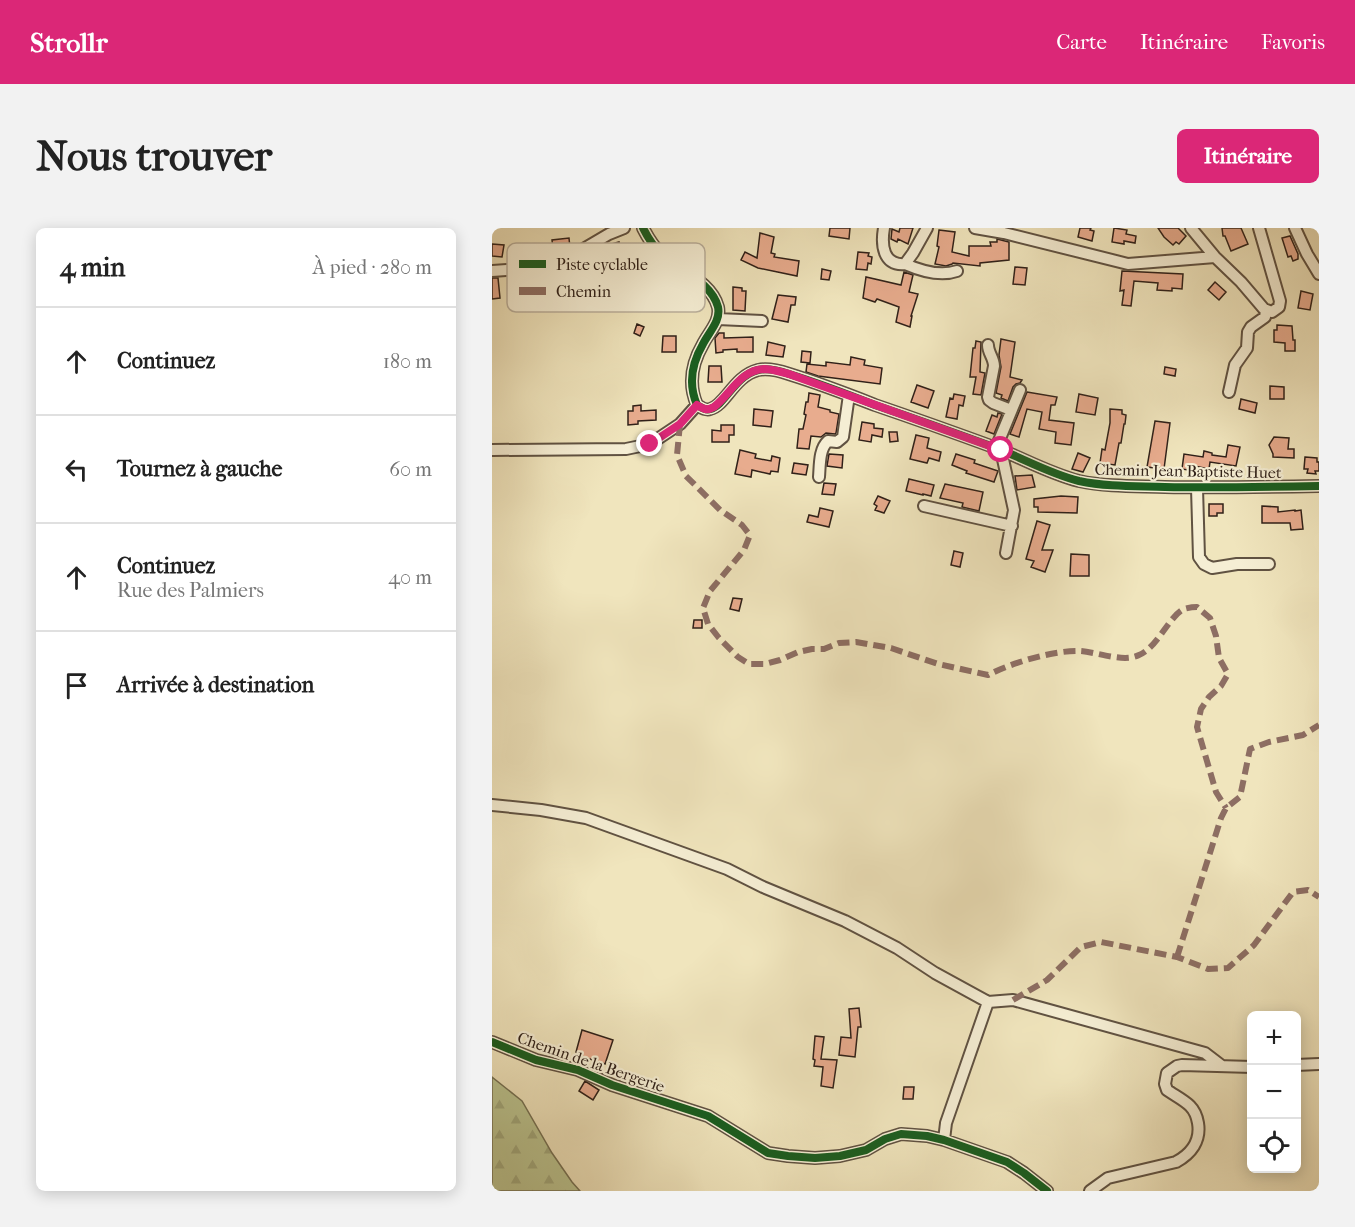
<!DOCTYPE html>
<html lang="fr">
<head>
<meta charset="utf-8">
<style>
	body { margin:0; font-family:"IM FELL French Canon",serif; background:#f2f2f2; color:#222 }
	.controls { position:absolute; right:18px; bottom:18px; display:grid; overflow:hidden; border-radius:9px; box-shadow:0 3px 15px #0003 }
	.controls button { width:54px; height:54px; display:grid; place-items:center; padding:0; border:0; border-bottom:2px solid #e0e0e0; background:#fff; color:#222; font:30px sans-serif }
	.stop { position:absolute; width:18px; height:18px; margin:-14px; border:4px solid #db2777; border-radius:50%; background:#fff }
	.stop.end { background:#db2777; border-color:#fff; box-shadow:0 2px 6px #0008 }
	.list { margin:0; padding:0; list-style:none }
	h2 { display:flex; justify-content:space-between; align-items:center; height:78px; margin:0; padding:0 24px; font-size:26px }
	h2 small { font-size:20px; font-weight:400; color:#767676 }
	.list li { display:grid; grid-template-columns:39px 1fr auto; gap:18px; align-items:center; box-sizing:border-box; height:108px; padding:0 24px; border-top:2px solid #e0e0e0 }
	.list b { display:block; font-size:22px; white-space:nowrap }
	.list p { margin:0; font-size:20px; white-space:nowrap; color:#767676 }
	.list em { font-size:20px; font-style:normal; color:#767676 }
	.icon { flex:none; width:33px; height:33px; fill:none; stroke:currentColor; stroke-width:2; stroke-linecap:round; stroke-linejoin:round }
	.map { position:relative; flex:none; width:827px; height:963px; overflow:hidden; border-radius:9px }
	header { display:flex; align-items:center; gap:36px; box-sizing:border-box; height:84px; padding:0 30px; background:#db2777; color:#fff }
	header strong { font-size:28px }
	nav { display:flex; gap:33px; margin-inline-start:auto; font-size:21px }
	.intro { display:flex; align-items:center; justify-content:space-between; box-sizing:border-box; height:144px; padding:0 36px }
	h1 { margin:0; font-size:42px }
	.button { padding:15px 27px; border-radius:9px; background:#db2777; color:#fff; font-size:21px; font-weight:700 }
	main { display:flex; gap:36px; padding:0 36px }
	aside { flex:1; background:#fff; border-radius:9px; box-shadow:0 3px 15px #0003 }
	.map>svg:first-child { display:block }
</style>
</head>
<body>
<header>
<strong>Strollr</strong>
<nav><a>Carte</a><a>Itinéraire</a><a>Favoris</a></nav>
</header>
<div class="intro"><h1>Nous trouver</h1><a class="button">Itinéraire</a></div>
<main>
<aside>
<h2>4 min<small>À pied · 280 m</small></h2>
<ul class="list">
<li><svg class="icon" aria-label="ahead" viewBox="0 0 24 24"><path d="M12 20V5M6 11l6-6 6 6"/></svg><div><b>Continuez</b></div><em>180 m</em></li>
<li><svg class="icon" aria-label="left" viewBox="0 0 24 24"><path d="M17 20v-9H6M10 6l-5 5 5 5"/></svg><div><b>Tournez à gauche</b></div><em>60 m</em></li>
<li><svg class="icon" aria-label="ahead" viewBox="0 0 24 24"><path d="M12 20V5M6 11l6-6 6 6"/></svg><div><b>Continuez</b><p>Rue des Palmiers</p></div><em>40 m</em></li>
<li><svg class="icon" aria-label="arrive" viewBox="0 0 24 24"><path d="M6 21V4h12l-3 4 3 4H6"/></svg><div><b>Arrivée à destination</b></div></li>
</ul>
</aside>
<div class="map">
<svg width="827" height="963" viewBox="0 0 827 963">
	<defs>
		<pattern id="forest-firs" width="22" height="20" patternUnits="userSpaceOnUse" patternTransform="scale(1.5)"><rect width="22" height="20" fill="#bbc490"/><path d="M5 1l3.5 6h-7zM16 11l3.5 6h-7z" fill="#a1a87c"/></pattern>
	</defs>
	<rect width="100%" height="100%" fill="#f0e5bd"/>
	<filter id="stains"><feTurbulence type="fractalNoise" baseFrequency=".00333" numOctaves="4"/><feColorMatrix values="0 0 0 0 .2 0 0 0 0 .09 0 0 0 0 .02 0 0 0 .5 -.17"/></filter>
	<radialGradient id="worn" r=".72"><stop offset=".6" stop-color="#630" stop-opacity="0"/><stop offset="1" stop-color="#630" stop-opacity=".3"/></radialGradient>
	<!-- forest -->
	<path fill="url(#forest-firs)" stroke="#767254" stroke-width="1.5" d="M0,849L30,873L60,925L80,954L88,963H0Z"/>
	<!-- building -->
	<path fill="#e8ac8e" stroke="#302119" stroke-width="1.5" d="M338,0H358L357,11L337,8Z
		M408,0H421L416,16L406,11L405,14L399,11L400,1L407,4Z
		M588,0H599L598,2L602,3L600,13L586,9Z
		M622,0L635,2L634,6L644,8L643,15L632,13V16L620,14Z
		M666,0H686L694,8L687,16L684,14L681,17L672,9Z
		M730,0H749L756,16L739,23L733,8H731Z
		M447,2L463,4L460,24L477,28V18H499L498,14H505V11L517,14V32L488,35V38L461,35L460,36L454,38L443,36L447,19L445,18Z
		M268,5L282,9L279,25L283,26L282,29L307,33L305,48L266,40L249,32L253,24L265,30Z
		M798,8L806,26V31L801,33L799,28L796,29L790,10Z
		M77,10L78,20L62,29L60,12Z
		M127,14L129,23L113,26L112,18Z
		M0,16L12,17L10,29L0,28Z
		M366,24L377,25L376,28L380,29L379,36L376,35L375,42L364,41Z
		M523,39L535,40L533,57L521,56Z
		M330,41L339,43L337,52L329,51Z
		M630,43L691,46L690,61L680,60V63L665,62L666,55L642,53L639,78L630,77L632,62L628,63Z
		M412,44L421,47L417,64L426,66L419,88H420L418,99L404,94L407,79L385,71L383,74L371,70L374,49L409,57Z
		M0,50H6L8,70L0,71Z
		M723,54L734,64L727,72L716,62Z
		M241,59L250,60V63H254L253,83L241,82Z
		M809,63L821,66L818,82L806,80Z
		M286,67L304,69L303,77H299L296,94L280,91Z
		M145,96L152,99L148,108L142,105Z
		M785,97L800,98L801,112H803V123H793V115L782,114V102H785Z
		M227,105H232V110L261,109V124H245V121L231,122V124L224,125L223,110Z
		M171,108H184V124H170Z
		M509,111L523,114L518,149L530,152L528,155L524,156L521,159L516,173L509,170L510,167L504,165L509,139L507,127Z
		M484,113L489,114L488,144L493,145L489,167L481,166L484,149H478L481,120H483Z
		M276,114L293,118L291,129L274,127Z
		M310,123L319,124L318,135L309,134Z
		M359,129L373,132L372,137L390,140L388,156L326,148L314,144L315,136L334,138V134L358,137Z
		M217,138H229L230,154H216Z
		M673,139L684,141L683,148L672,146Z
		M425,157L442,163L436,180L419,174Z
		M778,158L792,159V171H778Z
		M535,164L565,169L563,177H559L557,192L582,195L579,217L563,215L564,204L547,201L550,184L535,181L527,209L518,206Z
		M317,165L328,167L326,179L338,182V184L347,186L344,205L343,206L334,205L329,209L319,208L317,221L305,220L307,201H311L314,187L312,186L314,174H316Z
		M462,166L473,168L471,178L467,177L465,191L454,189L458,170L461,171Z
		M587,166L606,170L603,187L584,184Z
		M749,171L765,175L763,185L747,181Z
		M149,177V183L164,182V192L146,193V196L136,197V183H141V178Z
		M262,181L281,183L279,199L261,197Z
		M618,181L630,182V186L634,187L633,196H632L629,215H627L623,237L608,235L610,221L613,222L618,195Z
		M506,185L510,186L502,206L494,203L500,187L505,189Z
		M663,193L678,195L672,241L655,239Z
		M370,194L382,196V200L391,201L390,209L380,207L379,214L367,212Z
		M229,197H242V207H237V214H220V202L229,203Z
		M397,204H405L406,213L398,214Z
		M424,207L437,210L435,220L449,224L447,233L437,230L435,235L418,231Z
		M782,209L797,210L796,221H802V230L781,229V226L777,217Z
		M736,217L748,219L744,238L718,234L717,241L702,238L701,243L690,241L692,226L711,229L712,223L720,225V227L734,229Z
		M248,222L264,226L263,230L279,233L280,228L288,230L286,244L279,243L278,246L260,242L259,249L243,246Z
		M586,225L598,230L591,244L580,241Z
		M337,226L351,227L350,240L335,238Z
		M464,226L483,232L482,235L506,243L502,254L474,245L475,243L460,237Z
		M813,229L825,230V234H827V243H823L824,246L815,245L816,241H812Z
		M302,235L316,237L314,247L300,245Z
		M540,247L543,259L525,262L523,248Z
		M417,251L442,257L439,268L431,266V267L414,263Z
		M332,255L344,256L342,267L330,266Z
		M453,256L491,264L487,283L470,279L471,275L448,270Z
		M386,268L398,273L392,285L383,282L385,278L382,276Z
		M569,268L586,269L585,285L546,284V279H542V271Z
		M717,276H731V285H725V288H717Z
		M770,278L786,279V284L803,282V283L809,282L811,301L799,302L798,295H770Z
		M328,280L341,283L337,299L315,294L317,287L326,289Z
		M545,293L558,297L550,322H561L553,344L539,339L542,333L534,331Z
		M462,323L471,325L468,339L459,337Z
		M579,326L597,327V348H578Z
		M241,370L250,371L247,383L238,381Z
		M202,392H210V400H201Z
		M367,780L369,799H366L363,829L347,827L349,809L359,810L357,781Z
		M90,802L121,812L113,836L86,827L87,825L84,824Z
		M323,808L332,809L329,831L345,832L341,860L329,858L331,839L322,838L323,832L321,831Z
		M93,853L107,862L101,872L87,863Z
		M412,859H422L421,871H411Z"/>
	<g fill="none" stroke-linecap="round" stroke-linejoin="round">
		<!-- minor casing -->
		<g stroke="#605242" stroke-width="14">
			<path id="minor" d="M151,0C156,10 162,19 169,26C187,43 219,53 226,79C229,93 217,104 211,116C200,135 196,156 205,177C209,179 213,183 218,181C233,178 242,148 266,142C276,140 288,143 297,146C326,155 355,166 383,177C424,191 466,206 507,221C534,232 559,246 587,253C615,259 644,258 673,259C724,260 776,259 827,258
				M392,0C389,17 391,38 413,36L421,25L435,0
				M483,0L512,5L636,36L723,29
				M699,0L723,29L749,54L772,81L780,84L787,79L788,73L767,0
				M803,0L815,26L827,46
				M413,36C429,43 448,49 465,43
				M0,43L56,39L66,36L117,6L132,0
				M226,91L270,93
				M496,117C496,125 502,130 502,138L496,169L497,172L501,175L519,182
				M737,164L743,137L755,120L756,104L759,99L773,89L774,83
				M504,220L528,162
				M0,222L134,221L158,216L188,196L205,177
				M509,222L522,282L514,325
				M327,249C328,237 327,221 336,213L345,214L351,209L357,167
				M705,260L707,329L712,336L720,340L745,336H777
				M432,278L520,298
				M0,577L49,582L94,590L235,641L271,659L353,693L405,720L443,745L496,774L454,895L452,912
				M496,774L521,772L713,825L730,838
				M0,814L44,832L86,842L120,857L216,888L276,925L296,928L323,930L348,928L374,922L393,911L409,906L435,908L452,912L515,934L532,945L555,963
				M804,837L827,836
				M598,963L616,950L684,934C699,926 709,913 706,895C705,889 703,883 698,878C692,872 682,867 675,862L673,856L675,845L685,838L690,837L760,839"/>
		</g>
		<!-- minor -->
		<use href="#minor" stroke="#f5eed4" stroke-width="10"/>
		<!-- quiet -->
		<path stroke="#8d6e63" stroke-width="6" stroke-dasharray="12 6" stroke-linecap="butt" d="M188,196L185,227L194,248L228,282L250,297L258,307L252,322L218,363L211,380L216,396L227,410L246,429L257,436H273L288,432L306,424L320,421H332L347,415L364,414L399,420L446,436L496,447C519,435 562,422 588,423C605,424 632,435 647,427C666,419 677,388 692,381C695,380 701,379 705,379L718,390L724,408L727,430L736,446L729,458L717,469L709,481L705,499L724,564L734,580
			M685,729L729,590L734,580L748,569L758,521L777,514L811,507L827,497
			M521,772L555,752L589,719L609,714L685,729L716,741L736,740L762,717L801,664L816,662L827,669"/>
		<!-- cycleway casing -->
		<g stroke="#f5eed4" stroke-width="11">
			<path id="cycleway" d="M151,0C156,10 162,19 169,26C187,43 219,53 226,79C229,93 217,104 211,116C200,135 196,156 205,177C209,179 213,183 218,181C233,178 242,148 266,142C276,140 288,143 297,146C326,155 355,166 383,177C424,191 466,206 507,221C534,232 559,246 587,253C615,259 644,258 673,259C724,260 776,259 827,258
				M0,814L44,832L86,842L120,857L216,888L276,925L296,928L323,930L348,928L374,922L393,911L409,906L435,908L452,912L515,934L532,945L555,963"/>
		</g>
		<!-- cycleway -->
		<use href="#cycleway" stroke="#1b5e20" stroke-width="8"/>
	</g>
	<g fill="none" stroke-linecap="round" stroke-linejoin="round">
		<!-- route -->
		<path stroke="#db2777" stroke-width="8" d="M158,216L188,196L205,177C211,181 215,183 222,179C238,167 248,142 272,141C280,141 289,144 297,146L509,222"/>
	</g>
	<g text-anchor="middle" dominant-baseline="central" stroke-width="4.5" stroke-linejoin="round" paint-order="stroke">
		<!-- street labels -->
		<g font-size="16" fill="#302119" stroke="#f5eed4">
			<text transform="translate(696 243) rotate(1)">Chemin Jean Baptiste Huet</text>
			<text transform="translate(99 834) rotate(19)">Chemin de la Bergerie</text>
		</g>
	</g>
	<!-- legend -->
	<rect x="15" y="15" width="198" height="69" rx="9" fill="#f5eed4" stroke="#bab09c" stroke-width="1.5"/>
	<rect x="27" y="32" width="27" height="8" fill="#1b5e20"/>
	<rect x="27" y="59" width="27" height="8" fill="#8d6e63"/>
	<g font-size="16" fill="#302119">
		<text x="64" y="42">Piste cyclable</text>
		<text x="64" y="69">Chemin</text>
	</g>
	<rect width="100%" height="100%" filter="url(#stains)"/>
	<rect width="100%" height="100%" fill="url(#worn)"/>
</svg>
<div class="controls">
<button>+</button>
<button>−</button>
<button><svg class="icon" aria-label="locate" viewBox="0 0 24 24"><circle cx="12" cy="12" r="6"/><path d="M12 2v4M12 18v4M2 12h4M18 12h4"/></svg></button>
</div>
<div class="stop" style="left:509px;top:222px"></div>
<div class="stop end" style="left:158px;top:216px"></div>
</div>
</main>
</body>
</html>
